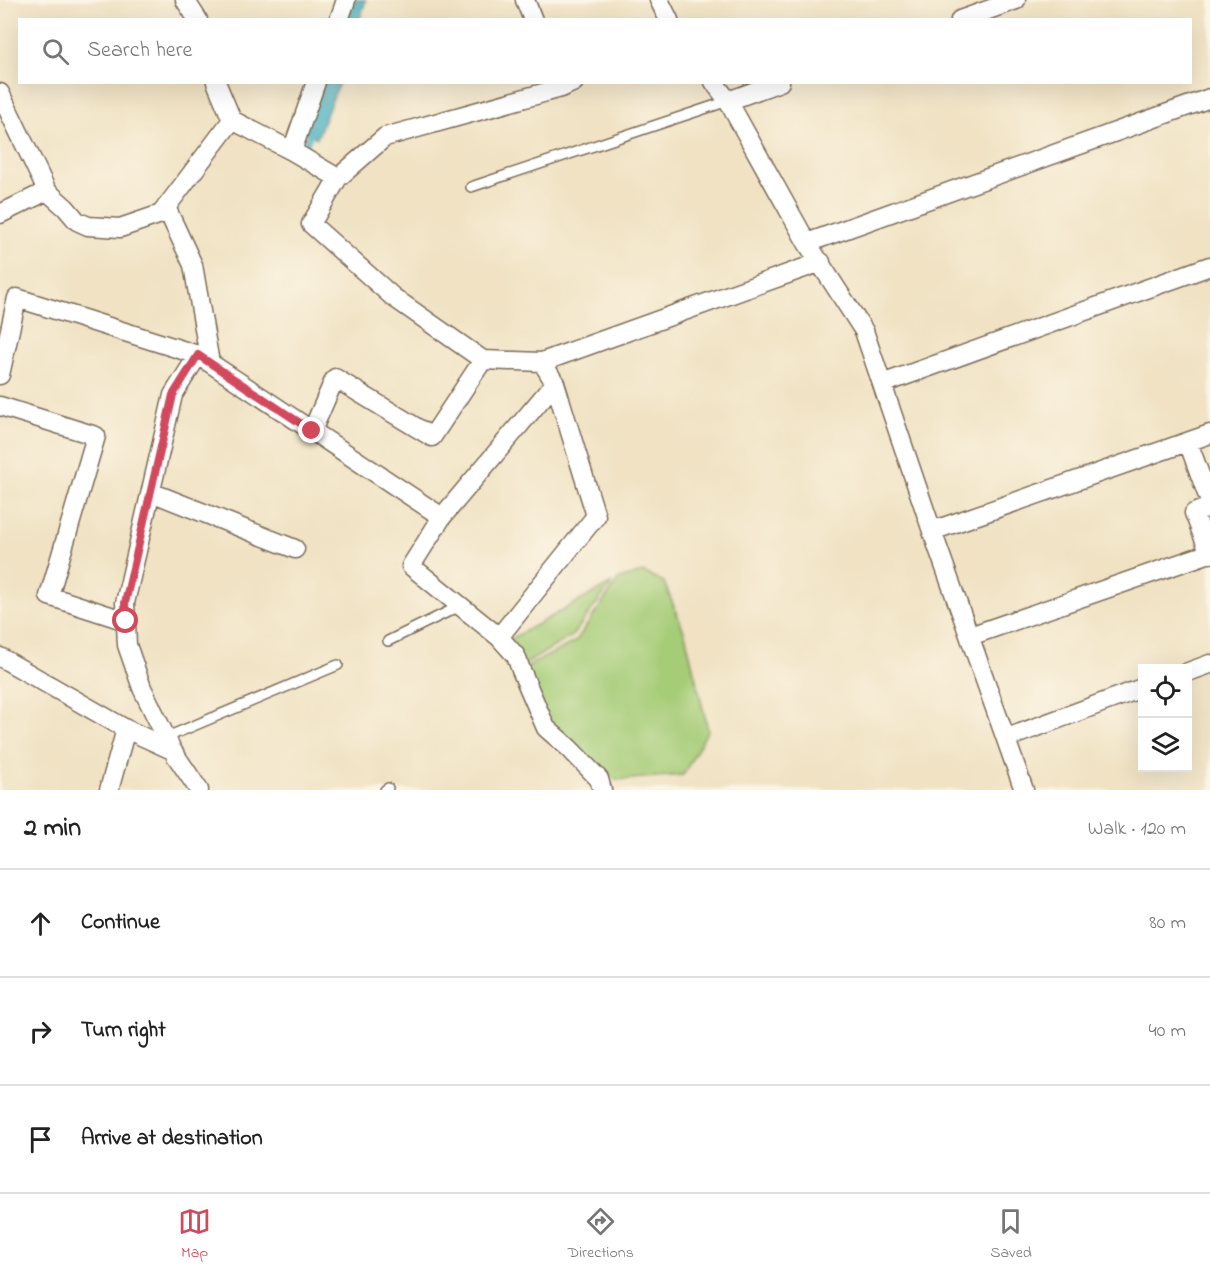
<!DOCTYPE html>
<html lang="en">
<head>
<meta charset="utf-8">
<style>
	body { margin:0; font-family:"Indie Flower",sans-serif; background:#f6f6f6; color:#222 }
	.controls { position:absolute; right:18px; bottom:18px; display:grid; overflow:hidden; border-radius:0px; box-shadow:0 6px 24px #0002 }
	.controls button { width:54px; height:54px; display:grid; place-items:center; padding:0; border:0; border-bottom:2px solid #e0e0e0; background:#fff; color:#222; font:30px sans-serif }
	.stop { position:absolute; width:18px; height:18px; margin:-14px; border:4px solid #d1495b; border-radius:50%; background:#fff }
	.stop.end { background:#d1495b; border-color:#fff; box-shadow:0 2px 6px #0008 }
	.list { margin:0; padding:0; list-style:none }
	h2 { display:flex; justify-content:space-between; align-items:center; height:78px; margin:0; padding:0 24px; font-size:26px }
	h2 small { font-size:20px; font-weight:400; color:#767676 }
	.list li { display:grid; grid-template-columns:39px 1fr auto; gap:18px; align-items:center; box-sizing:border-box; height:108px; padding:0 24px; border-top:2px solid #e0e0e0 }
	.list b { display:block; font-size:22px; white-space:nowrap }
	.list em { font-size:20px; font-style:normal; color:#767676 }
	.icon { flex:none; width:33px; height:33px; fill:none; stroke:currentColor; stroke-width:2; stroke-linecap:round; stroke-linejoin:round }
	.map { position:relative; flex:none; width:1210px; height:790px; overflow:hidden }
	.search { position:absolute; background:#fff; box-shadow:0 6px 24px #0002; left:18px; right:18px; top:18px; height:66px; display:flex; align-items:center; gap:15px; box-sizing:border-box; padding:0 21px; border-radius:0px; color:#767676; font-size:22px }
	.sheet { height:402px; background:#fff }
	nav { display:flex; justify-content:space-around; align-items:center; box-sizing:border-box; height:84px; border-top:2px solid #e0e0e0; background:#fff; font-size:16px; color:#767676 }
	nav a { display:grid; justify-items:center; gap:3px }
	nav .on { color:#d1495b }
	.map>svg:first-child { display:block }
</style>
</head>
<body>
<div class="map">
<svg width="1210" height="790" viewBox="0 0 1210 790">
	<rect width="100%" height="100%" fill="#fcf5e5"/>
	<filter id="ink" filterUnits="userSpaceOnUse"><feTurbulence type="fractalNoise" baseFrequency=".0167" numOctaves="2"/><feDisplacementMap in="SourceGraphic" scale="12" xChannelSelector="R" yChannelSelector="G"/><feConvolveMatrix kernelMatrix="1 2 1 2 8 2 1 2 1" color-interpolation-filters="sRGB"/></filter>
	<filter id="wash" filterUnits="userSpaceOnUse"><feTurbulence type="fractalNoise" baseFrequency=".008" numOctaves="4" result="noise"/><feDisplacementMap in="SourceGraphic" scale="24" xChannelSelector="R" yChannelSelector="G"/><feGaussianBlur stdDeviation="1.35" result="paint"/><feColorMatrix in="noise" values="0 0 0 0 0 0 0 0 0 0 0 0 0 0 0 0 0 1.4 0 .05"/><feComposite in="paint" operator="in"/></filter>
	<g filter="url(#wash)">
		<rect width="100%" height="100%" fill="#f0e2c3"/>
		<!-- green -->
		<path fill="#a5cc77" stroke="#707b4a" stroke-width="1.5" d="M643,572L664,582L685,634L708,730L683,775L616,780L546,728L521,670L576,641L619,579Z
			M612,583L572,636L525,664L507,641Z"/>
		<!-- water -->
		<path fill="#3facbd" stroke="#3d6b6e" stroke-width="1.5" d="M352,0H366L360,19L345,20Z
			M323,83H339L317,138L303,131Z"/>
		<g fill="none" stroke-linecap="round" stroke-linejoin="round">
			<!-- stream -->
			<path stroke="#3facbd" stroke-width="7" d="M306,144L313,127"/>
		</g>
	</g>
	<g filter="url(#ink)">
		<g fill="none" stroke-linecap="round" stroke-linejoin="round">
			<!-- service casing -->
			<g stroke="#7a6a58" stroke-width="12">
				<path id="service" d="M471,187L728,101
					M388,641L460,606
					M167,737L338,665
					M385,790L388,788"/>
			</g>
			<!-- minor casing -->
			<g stroke="#7a6a58" stroke-width="21">
				<path id="minor" d="M185,0L198,20
					M525,0L533,20
					M659,0L669,20
					M339,20L346,0
					M960,20L1016,0
					M216,82L232,120
					M574,82L561,88L385,137L338,178L311,224L393,297L483,360L542,362L821,262
					M714,82L728,101L807,243L864,331L932,531L1024,790
					M0,93L47,191L66,208L77,221L88,226L120,228L161,214L232,120L292,151L338,178
					M728,101L780,82
					M292,151L316,82
					M166,207L193,265L210,363
					M0,214L47,191
					M807,243L1210,98
					M0,375L17,298L198,355
					M882,384L1210,266
					M0,406L96,436L49,596L126,621
					M312,431L335,378L432,437L483,360
					M1188,442L1210,502
					M151,492L295,549
					M1210,507L1194,513L1210,554
					M442,517L411,566L499,637L516,656L521,670L546,728L569,748L599,779L602,790
					M932,531L1210,434
					M970,636L1210,553
					M499,637L596,516L555,383
					M0,657L126,729
					M1188,672L1210,664
					M1007,738L1142,688
					M172,750L142,688L127,645L125,603L173,395L198,355L442,517L555,383L542,362
					M109,790L126,729L172,750L199,790"/>
			</g>
			<!-- service -->
			<use href="#service" stroke="#fff" stroke-width="9"/>
			<!-- minor -->
			<use href="#minor" stroke="#fff" stroke-width="18"/>
		</g>
	</g>
	<g fill="none" stroke-linecap="round" stroke-linejoin="round" filter="url(#ink)">
		<!-- route -->
		<path stroke="#d1495b" stroke-width="8" d="M126,621L125,603L173,395L198,355L312,431"/>
	</g>
</svg>
<div class="controls">
<button><svg class="icon" aria-label="locate" viewBox="0 0 24 24"><circle cx="12" cy="12" r="6"/><path d="M12 2v4M12 18v4M2 12h4M18 12h4"/></svg></button>
<button><svg class="icon" aria-label="layers" viewBox="0 0 24 24"><path d="M12 4l9 5-9 5-9-5zM3 14l9 5 9-5"/></svg></button>
</div>
<div class="stop" style="left:126px;top:621px"></div>
<div class="stop end" style="left:312px;top:431px"></div>
<div class="search"><svg class="icon" aria-label="search" viewBox="0 0 24 24"><circle cx="10" cy="10" r="6"/><path d="M15 15l6 6"/></svg>Search here</div>
</div>
<section class="sheet">
<h2>2 min<small>Walk · 120 m</small></h2>
<ul class="list">
<li><svg class="icon" aria-label="ahead" viewBox="0 0 24 24"><path d="M12 20V5M6 11l6-6 6 6"/></svg><div><b>Continue</b></div><em>80 m</em></li>
<li><svg class="icon" aria-label="right" viewBox="0 0 24 24"><path d="M7 20v-9h11M14 6l5 5-5 5"/></svg><div><b>Turn right</b></div><em>40 m</em></li>
<li><svg class="icon" aria-label="arrive" viewBox="0 0 24 24"><path d="M6 21V4h12l-3 4 3 4H6"/></svg><div><b>Arrive at destination</b></div></li>
</ul>
</section>
<nav>
<a class="on"><svg class="icon" aria-label="map" viewBox="0 0 24 24"><path d="M3 6l6-2 6 2 6-2v14l-6 2-6-2-6 2zM9 4v14M15 6v14"/></svg>Map</a>
<a><svg class="icon" aria-label="directions" viewBox="0 0 24 24"><path d="M12 3l9 9-9 9-9-9zM9 14v-3h6M13 9l2 2-2 2"/></svg>Directions</a>
<a><svg class="icon" aria-label="saved" viewBox="0 0 24 24"><path d="M7 4h10v16l-5-4-5 4z"/></svg>Saved</a>
</nav>
</body>
</html>
